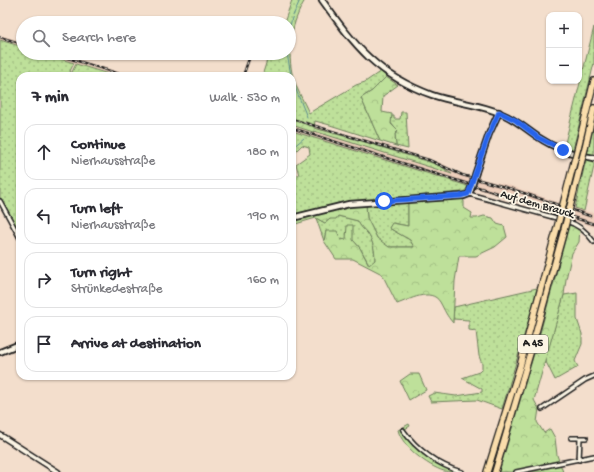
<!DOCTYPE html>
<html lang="en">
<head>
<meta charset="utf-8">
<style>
	body { margin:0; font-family:"Gochi Hand",sans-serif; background:#f7f7f7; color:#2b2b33 }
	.controls { position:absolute; right:12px; top:12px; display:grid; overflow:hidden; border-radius:8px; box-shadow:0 1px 3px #0004 }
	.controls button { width:36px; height:36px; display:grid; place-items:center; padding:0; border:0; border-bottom:1px solid #e1e1e2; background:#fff; color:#2b2b33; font:20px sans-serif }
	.stop { position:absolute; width:12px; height:12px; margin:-9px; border:3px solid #2563eb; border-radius:50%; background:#fff }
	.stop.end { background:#2563eb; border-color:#fff; box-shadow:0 1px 4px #0008 }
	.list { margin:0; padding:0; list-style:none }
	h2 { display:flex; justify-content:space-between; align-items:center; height:52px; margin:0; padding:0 16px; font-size:17px }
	h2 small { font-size:13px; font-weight:400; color:#7c7c81 }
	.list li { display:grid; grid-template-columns:26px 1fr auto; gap:12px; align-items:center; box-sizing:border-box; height:56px; margin:0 8px 8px; padding:0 8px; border:1px solid #e1e1e2; border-radius:12px }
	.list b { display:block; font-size:15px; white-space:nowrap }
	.list p { margin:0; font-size:13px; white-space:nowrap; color:#7c7c81 }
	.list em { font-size:13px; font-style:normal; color:#7c7c81 }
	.icon { flex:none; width:22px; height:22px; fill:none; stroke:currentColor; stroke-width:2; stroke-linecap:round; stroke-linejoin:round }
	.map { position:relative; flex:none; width:594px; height:472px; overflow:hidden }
	.search { position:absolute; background:#fff; box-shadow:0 1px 3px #0004; left:16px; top:16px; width:280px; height:44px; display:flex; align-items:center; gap:10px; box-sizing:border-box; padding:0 14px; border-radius:22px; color:#7c7c81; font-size:15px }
	.panel { position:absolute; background:#fff; box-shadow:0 1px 3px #0004; left:16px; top:72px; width:280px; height:308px; border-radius:12px }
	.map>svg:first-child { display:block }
</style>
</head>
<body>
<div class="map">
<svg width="594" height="472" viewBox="0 0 594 472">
	<defs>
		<pattern id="grass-dots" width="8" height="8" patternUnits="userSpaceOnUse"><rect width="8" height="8" fill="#bee09a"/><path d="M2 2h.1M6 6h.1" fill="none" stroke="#a3c084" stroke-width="1.8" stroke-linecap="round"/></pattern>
		<pattern id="forest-crowns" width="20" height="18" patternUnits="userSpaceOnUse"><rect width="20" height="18" fill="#bee09a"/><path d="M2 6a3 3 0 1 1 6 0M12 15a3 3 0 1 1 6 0" fill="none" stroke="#a3c084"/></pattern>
	</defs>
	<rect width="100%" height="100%" fill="#f3decc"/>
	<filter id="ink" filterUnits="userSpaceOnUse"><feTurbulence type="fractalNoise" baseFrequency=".025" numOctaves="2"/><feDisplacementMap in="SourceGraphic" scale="8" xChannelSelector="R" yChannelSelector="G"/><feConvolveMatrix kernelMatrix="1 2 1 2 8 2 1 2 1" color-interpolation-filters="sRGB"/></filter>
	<g filter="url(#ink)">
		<!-- built -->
		<path fill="#edcebb" d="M0,35L23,42V47L0,40Z
			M41,53H57L132,76H115Z
			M292,117L337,132L381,143L443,164L459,173L468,176L508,185L584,211L594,213V227L541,209L292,131V125L313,132V130L452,173L439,165L355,139L334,134L292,121Z"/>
		<!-- grass -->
		<path fill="url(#grass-dots)" stroke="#6d7e5b" d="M292,0H305C292,22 287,47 292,73C295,86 303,100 309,113L356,85L365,82L381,71L386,77L372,91L361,98L380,141L330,125L315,121L314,128L355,139L439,165L452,174L314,131L313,132L292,125V76H262L268,57L273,58L274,53H289V23H284Z
			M594,27V63L573,150L564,147Z
			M0,40L23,47V53H41L74,63L70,71L72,75V72L76,64L115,76H20V235L0,198Z
			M401,112H406L408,149L396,146L395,134L398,132L391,123V116H394V119H400Z
			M594,123V166L584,211L575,208Z
			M292,131L468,186L465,191L461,192L357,201L336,205L292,216V176L299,175L296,164L310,154L309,147L302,145L292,155Z
			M408,202V226L393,223L389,228L410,240L414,247H389L381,242L377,238L367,218L366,204Z
			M338,216L358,221C360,227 364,229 368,234C373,241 375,251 375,260L370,265C361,253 359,236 341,240L326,231L324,241L316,218L325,223L330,219Z
			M537,288L532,309L502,409L477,400L431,402L428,396L434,393L456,396L482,392V389L462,378L479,372L482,369V364L479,356L476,331L469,330V320L453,319L454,307Z
			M577,293V319L582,334V344L575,361L578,367L555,380L545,360L564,295Z"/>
		<!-- forest -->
		<path fill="url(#forest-crowns)" stroke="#6d7e5b" d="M386,77L398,85L383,96L382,112L392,114L391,124L398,131L395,134L396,146L380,141L361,98L372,91Z
			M462,198L464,201V208L472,213L471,218H477L484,216L493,218L497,224L504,226L507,237L495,247L476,256H459L455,281L453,323C446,315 445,311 440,302C431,287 409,300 397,304L382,274L353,259H336L324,241L326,231H337L341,240L346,239L347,225H353V240L360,248L369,265L375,260C375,251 373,241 368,234C364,229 360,227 358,221L338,216L336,219H330L325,223L316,218L292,225V219L346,206L366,204L367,218L377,238L389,247H414L410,240L389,228L392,223L408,226V202Z
			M570,222L580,228L579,242L572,253L566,279L564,295L534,400L539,409L537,422L544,433L550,429L555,438L557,455L563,472H499L540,333Z
			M410,374H419L426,390L409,400L400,381Z
			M409,424L410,426L405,429L416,444L443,463L460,472C455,472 448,472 444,471C427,466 402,446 398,430Z"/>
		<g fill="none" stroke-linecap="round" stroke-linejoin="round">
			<!-- stream -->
			<path stroke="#598a8e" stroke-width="1" d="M289,30L292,18L300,0
				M287,53L291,76
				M292,80L307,117
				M292,148L304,138"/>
			<!-- minor casing -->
			<g stroke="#1c1c1c" stroke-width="6">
				<path id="minor" d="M469,194L560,219
					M0,201L20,238
					M566,221C577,224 587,232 594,242
					M542,409L585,380L594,376
					M403,430C416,449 439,466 462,472
					M571,438H586
					M579,460L580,438
					M516,472L594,456"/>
			</g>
			<!-- tertiary casing -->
			<g stroke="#1c1c1c" stroke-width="7">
				<path id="tertiary" d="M0,435L58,472"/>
			</g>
			<!-- secondary casing -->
			<g stroke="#1c1c1c" stroke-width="8">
				<path id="secondary" d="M322,0C355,46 377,75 432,95C455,103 480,104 502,114C515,119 526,129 538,137C554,148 575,155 594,158
					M476,172L489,134L499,112
					M292,218L349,204L464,196L469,194L471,189
					M0,352L20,344"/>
			</g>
			<!-- motorway casing -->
			<g stroke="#1c1c1c" stroke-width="8">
				<path id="motorway" d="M578,147L594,81
					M585,148L594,108
					M565,197L574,162
					M572,199L581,163
					M487,472L520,366L557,228
					M495,472L531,350L564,230"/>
			</g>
			<!-- minor -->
			<use href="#minor" stroke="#fcf5e5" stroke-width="3"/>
			<!-- tertiary -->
			<use href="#tertiary" stroke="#fcf5e5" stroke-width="4"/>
			<!-- secondary -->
			<use href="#secondary" stroke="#fcf5e5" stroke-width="4.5"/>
			<!-- motorway -->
			<use href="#motorway" stroke="#faddab" stroke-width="5.5"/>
			<!-- rail casing -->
			<g stroke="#1c1c1c" stroke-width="2.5">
				<path id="rail" d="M0,37L23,44
					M52,53L126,76
					M243,76L251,53
					M292,119L429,160L462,175L512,189L590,216
					M292,128L594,224"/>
			</g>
			<!-- rail -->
			<use href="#rail" stroke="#fcf5e5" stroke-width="1" stroke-dasharray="3" stroke-linecap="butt"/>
			<!-- secondary-bridge casing -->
			<g stroke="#1c1c1c" stroke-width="8" stroke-linecap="butt">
				<path id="secondary-bridge" d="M471,189L476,172"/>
			</g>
			<!-- motorway-bridge casing -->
			<g stroke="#1c1c1c" stroke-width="8" stroke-linecap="butt">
				<path id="motorway-bridge" d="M574,162L578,147
					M581,163L585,148
					M557,228L565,197
					M564,230L572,199"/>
			</g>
			<!-- secondary-bridge -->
			<use href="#secondary-bridge" stroke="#fcf5e5" stroke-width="4.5"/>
			<!-- motorway-bridge -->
			<use href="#motorway-bridge" stroke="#faddab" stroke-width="5.5"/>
		</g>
	</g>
	<g fill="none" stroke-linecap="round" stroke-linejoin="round" filter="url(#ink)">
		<!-- route -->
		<path stroke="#2563eb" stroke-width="5" d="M384,201L460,196L468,194L489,134L499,112L515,120L539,138L563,150"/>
	</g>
	<g text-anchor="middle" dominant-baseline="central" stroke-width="3.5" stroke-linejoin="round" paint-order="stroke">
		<!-- shield labels -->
		<rect fill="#fcf5e5" stroke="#5f5d58" stroke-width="1" x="518" y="335" width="30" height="18" rx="3"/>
		<g font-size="11" font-weight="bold" fill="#1c1c1c">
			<text x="533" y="344">A 45</text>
		</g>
		<!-- street labels -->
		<g font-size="12" fill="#1c1c1c" stroke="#fcf5e5">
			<text transform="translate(537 205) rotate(16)">Auf dem Brauck</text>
		</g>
	</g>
</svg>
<div class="controls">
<button>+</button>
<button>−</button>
</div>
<div class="stop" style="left:384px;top:201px"></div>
<div class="stop end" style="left:563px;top:150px"></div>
<div class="search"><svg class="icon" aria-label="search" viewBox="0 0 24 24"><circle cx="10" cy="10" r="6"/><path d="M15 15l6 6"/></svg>Search here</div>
<section class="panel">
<h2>7 min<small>Walk · 530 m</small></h2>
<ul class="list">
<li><svg class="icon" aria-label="ahead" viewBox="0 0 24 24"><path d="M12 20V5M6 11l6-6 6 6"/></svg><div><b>Continue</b><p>Nierhausstraße</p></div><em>180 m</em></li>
<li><svg class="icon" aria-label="left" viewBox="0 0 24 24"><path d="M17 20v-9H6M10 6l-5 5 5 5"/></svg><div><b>Turn left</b><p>Nierhausstraße</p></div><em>190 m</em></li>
<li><svg class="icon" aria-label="right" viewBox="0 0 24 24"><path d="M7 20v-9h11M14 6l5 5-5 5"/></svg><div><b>Turn right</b><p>Strünkedestraße</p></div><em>160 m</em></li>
<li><svg class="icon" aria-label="arrive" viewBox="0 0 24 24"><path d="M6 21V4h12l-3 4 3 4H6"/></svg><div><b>Arrive at destination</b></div></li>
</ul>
</section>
</div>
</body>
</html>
